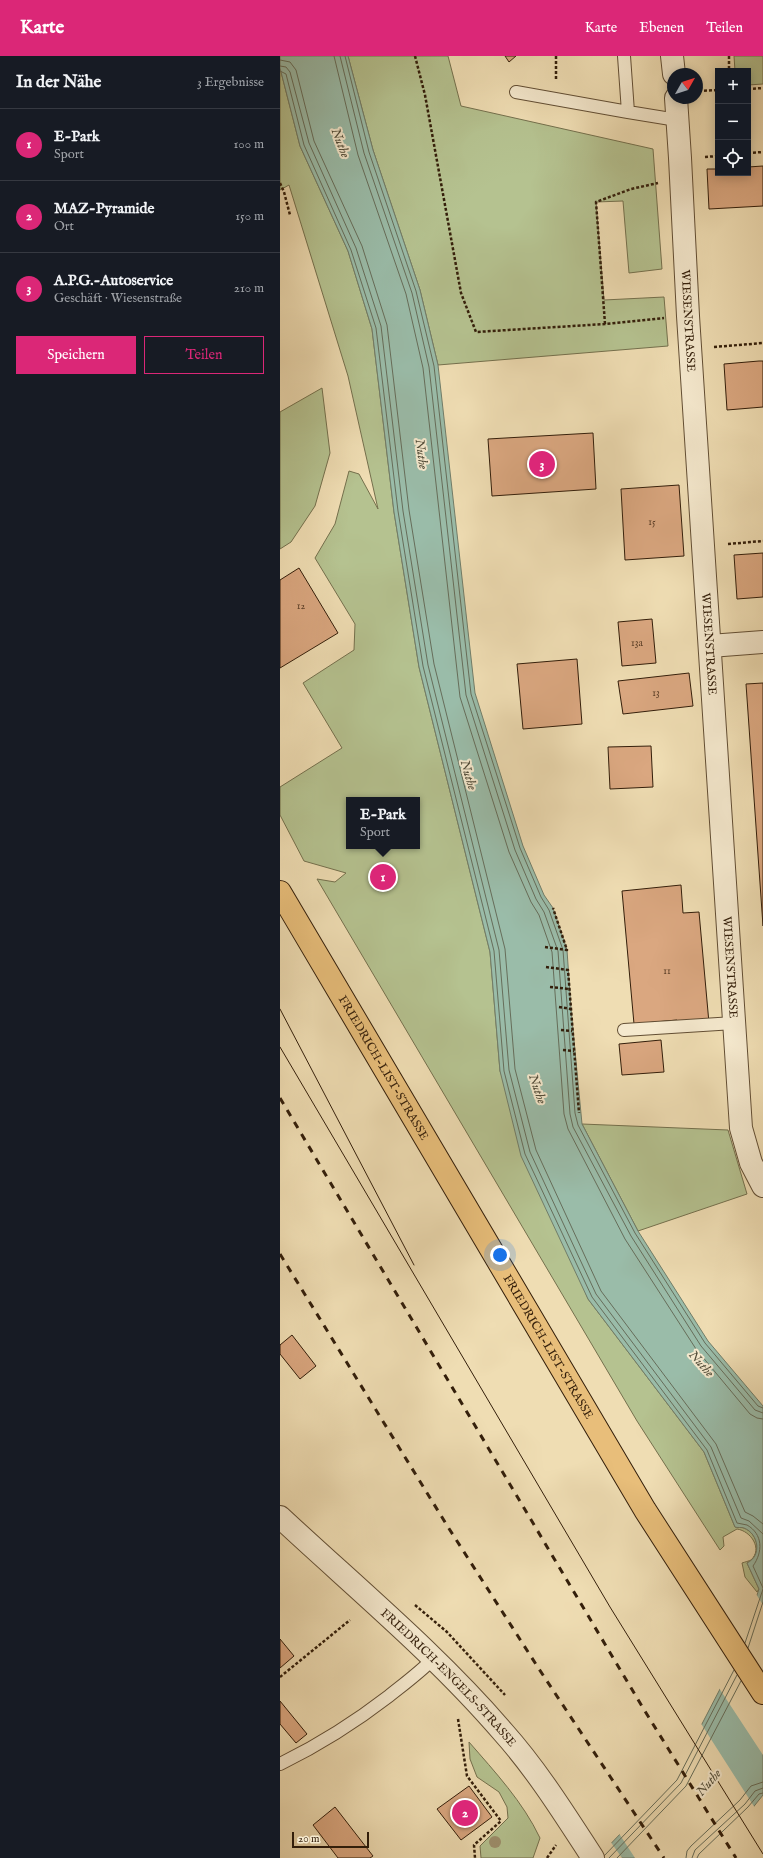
<!DOCTYPE html>
<html lang="de">
<head>
<meta charset="utf-8">
<style>
	body { margin:0; font-family:"IM FELL English",serif; background:#20242c; color:#f1f3f6 }
	.controls { position:absolute; right:12px; top:12px; display:grid; overflow:hidden; border-radius:0px; box-shadow:0 2px 10px #0003 }
	.controls button { width:36px; height:36px; display:grid; place-items:center; padding:0; border:0; border-bottom:1px solid #363941; background:#171b24; color:#f1f3f6; font:20px sans-serif }
	.compass { position:absolute; left:387px; top:12px; width:36px; height:36px; border-radius:50%; background:#171b24; box-shadow:0 2px 10px #0003; rotate:51deg }
	.scale { position:absolute; left:12px; bottom:10px; width:77px; box-sizing:border-box; padding-left:4px; border:2px solid #331e0a; border-top:0; font-size:11px; line-height:14px; white-space:nowrap; color:#331e0a; -webkit-text-stroke:3px #f5e9ce; paint-order:stroke }
	.you { position:absolute; left:220px; top:1199px; width:14px; height:14px; margin:-10px; border:3px solid #fff; border-radius:50%; background:#1a73e8; box-shadow:0 0 0 6px #1a73e833 }
	.badge { display:grid; place-items:center; width:26px; height:26px; border-radius:50%; background:#db2777; color:#fff; font-size:13px; font-weight:700 }
	.pin { position:absolute; translate:-50% -50%; border:2px solid #fff; box-shadow:0 1px 4px #0006 }
	.popup { position:absolute; left:66px; top:741px; width:74px; height:52px; box-sizing:border-box; display:grid; place-content:center; border-radius:0px; background:#171b24; filter:drop-shadow(0 1px 3px #0005); font-size:13px; white-space:nowrap; color:#9ea1a6 }
	.popup b { font-size:15px; color:#f1f3f6 }
	.popup::after { content:''; position:absolute; left:50%; top:100%; margin-left:-8px; border:8px solid transparent; border-top-color:#171b24 }
	.list { margin:0; padding:0; list-style:none }
	h2 { display:flex; justify-content:space-between; align-items:center; height:52px; margin:0; padding:0 16px; font-size:17px }
	h2 small { font-size:13px; font-weight:400; color:#9ea1a6 }
	.list li { display:grid; grid-template-columns:26px 1fr auto; gap:12px; align-items:center; box-sizing:border-box; height:72px; padding:0 16px; border-top:1px solid #363941 }
	.list b { display:block; font-size:15px; white-space:nowrap }
	.list p { margin:0; font-size:13px; white-space:nowrap; color:#9ea1a6 }
	.list em { font-size:13px; font-style:normal; color:#9ea1a6 }
	.actions { display:flex; gap:8px; padding:12px 16px }
	.actions a { flex:1; padding:9px 0; border:1px solid #db2777; border-radius:0px; text-align:center; font-size:14px; color:#db2777 }
	.actions .main { background:#db2777; color:#fff }
	.icon { flex:none; width:22px; height:22px; fill:none; stroke:currentColor; stroke-width:2; stroke-linecap:round; stroke-linejoin:round }
	.map { position:relative; flex:none; width:483px; height:1802px; overflow:hidden }
	header { display:flex; align-items:center; gap:24px; box-sizing:border-box; height:56px; padding:0 20px; background:#db2777; color:#fff }
	header strong { font-size:19px }
	nav { display:flex; gap:22px; margin-inline-start:auto; font-size:14px }
	main { display:flex }
	aside { flex:1; background:#171b24 }
	.map>svg:first-child { display:block }
</style>
</head>
<body>
<header>
<strong>Karte</strong>
<nav><a>Karte</a><a>Ebenen</a><a>Teilen</a></nav>
</header>
<main>
<aside>
<h2>In der Nähe<small>3 Ergebnisse</small></h2>
<ul class="list">
<li><span class="badge">1</span><div><b>E-Park</b><p>Sport</p></div><em>100 m</em></li>
<li><span class="badge">2</span><div><b>MAZ-Pyramide</b><p>Ort</p></div><em>150 m</em></li>
<li><span class="badge">3</span><div><b>A.P.G.-Autoservice</b><p>Geschäft · Wiesenstraße</p></div><em>210 m</em></li>
</ul>
<div class="actions"><a class="main">Speichern</a><a>Teilen</a></div>
</aside>
<div class="map">
<svg width="483" height="1802" viewBox="0 0 483 1802">
	<rect width="100%" height="100%" fill="#efddb3"/>
	<filter id="stains"><feTurbulence type="fractalNoise" baseFrequency=".005" numOctaves="4"/><feColorMatrix values="0 0 0 0 .2 0 0 0 0 .09 0 0 0 0 .02 0 0 0 .5 -.17"/></filter>
	<radialGradient id="worn" r=".72"><stop offset=".6" stop-color="#630" stop-opacity="0"/><stop offset="1" stop-color="#630" stop-opacity=".3"/></radialGradient>
	<!-- green -->
	<path fill="#b5c290" stroke="#74704d" fill-rule="evenodd" d="M68,0H168L181,50L373,93L382,213L349,217L343,145L316,146L324,244L384,241L388,290L158,309L140,234L93,94Z
		M454,0H483V28L468,29V15H455Z
		M0,12L20,90L68,195L92,273L114,456L139,611L210,896L220,1015L308,1243L424,1396L455,1471C457,1472 462,1471 464,1472C479,1478 482,1500 467,1507L479,1533L477,1536L465,1521L462,1507C465,1506 469,1505 471,1504C483,1493 471,1475 457,1473L443,1481L444,1490L440,1494L357,1365L37,823L55,826L66,817L24,805L0,759V731L62,692L23,627L74,594L75,568L35,502L55,468L69,415L79,418L98,453L68,320L9,129L0,134ZM69,744H137V790H69Z
		M42,332L50,397L35,450L11,486L0,493V356Z
		M302,1068L448,1074L467,1138L358,1175Z
		M189,1686C215,1716 243,1746 260,1782L253,1802H201L200,1790L228,1762L227,1751L219,1736L197,1721L190,1703Z"/>
	<!-- water -->
	<path fill="#9abca9" stroke="#717d69" d="M0,0H68L93,94L140,234L158,309L195,637L243,790L264,839L273,852L287,894L291,953L302,1068L358,1175L428,1285L483,1350V1739L471,1754L420,1802H317L394,1722L455,1604L479,1533L467,1507C482,1500 479,1478 464,1472C462,1471 457,1472 455,1471L424,1396L308,1243L241,1100L220,1015L210,896L139,611L114,456L92,273L68,195L20,90L0,12Z"/>
	<!-- pier -->
	<path fill="#efddb3" d="M476,1538L483,1549V1699L439,1632L453,1604Z
		M420,1666L475,1752L423,1802H355L338,1776L392,1720Z
		M330,1785L342,1802H315V1801Z"/>
	<g fill="none" stroke-linecap="round" stroke-linejoin="round">
		<!-- shore -->
		<path stroke="#666d5a" stroke-width="1" d="M54,0L78,99L126,238L143,312L180,641L229,796L251,846L259,859L272,896L284,1058L288,1073L345,1183L416,1293L470,1358L477,1362L483,1363
			M60,0L84,97L132,237L149,311L186,639L235,794L256,843L264,856L278,895L290,1058L293,1071L351,1180L421,1290L475,1354L483,1357
			M65,0L89,96L136,235L154,310L191,638L240,792L261,841L269,854L283,894L295,1057L298,1069L355,1177L425,1287L478,1350L483,1352
			M0,4L10,6L16,14L34,85L82,190L107,269L129,454L154,608L225,893L235,1013L256,1094L321,1235L436,1388L465,1456L473,1460L483,1468
			M0,10L6,11L10,16L29,87L76,192L101,270L123,455L148,609L219,894L229,1014L250,1096L316,1238L431,1391L461,1462L469,1465L483,1478
			M0,15L6,18L24,89L71,194L96,272L118,455L143,610L214,895L224,1015L245,1098L312,1241L427,1394L457,1467C460,1468 464,1468 467,1469C483,1478 483,1496 473,1510L483,1532
			M465,1587L483,1533
			M468,1592L483,1546
			M324,1800L397,1724L454,1614
			M329,1802L401,1727L457,1619
			M337,1802L406,1730L461,1625
			M406,1802L407,1795L411,1790L460,1744L471,1730L483,1726
			M412,1802L415,1794L465,1748L475,1735L483,1732
			M417,1802L419,1798L468,1751L479,1738L483,1737"/>
	</g>
	<!-- building -->
	<path fill="#daa780" stroke="#331e0a" d="M225,0H236L229,6Z
		M483,110V150L429,153L427,113H438V117H468V111Z
		M479,305H483V351L447,354L444,308Z
		M313,377L316,433L212,440L208,383Z
		M399,429L404,500L345,504L341,433Z
		M483,497V541L457,543L454,499Z
		M19,512L58,577L0,612V524Z
		M372,563L376,607L342,610L338,566Z
		M297,603L302,668L243,673L237,608Z
		M409,617L413,650L343,658L338,625Z
		M483,627V870L466,628Z
		M371,690L373,731L330,733L328,691Z
		M401,829L403,857L419,856L429,967L398,970L397,964L354,968L342,835Z
		M381,984L384,1016L342,1019L339,988Z
		M12,1279L36,1310L20,1323L0,1298V1289Z
		M0,1583L14,1600L0,1612Z
		M0,1645L27,1678L16,1687L0,1668Z
		M189,1730L212,1761L181,1784L157,1753Z
		M55,1751L93,1800L90,1802H58L33,1769Z"/>
	<g fill="none" stroke-linecap="round" stroke-linejoin="round">
		<!-- service casing -->
		<g stroke="#624e34" stroke-width="14">
			<path id="service" d="M344,0L348,56L397,64
				M236,36L348,56
				M344,974L454,967
				M0,1708C39,1689 74,1667 109,1640C124,1628 139,1617 153,1603"/>
		</g>
		<!-- minor casing -->
		<g stroke="#624e34" stroke-width="24">
			<g id="minor">
				<path d="M392,0L394,18"/>
				<path id="s1" d="M396,42L400,102L408,260L461,1072L471,1107L483,1130"/>
				<path d="M430,590L483,586"/>
			</g>
		</g>
		<!-- tertiary casing -->
		<g stroke="#624e34" stroke-width="24">
			<g id="tertiary">
				<path id="s2" d="M0,1461C75,1531 156,1598 223,1676C257,1714 285,1759 313,1802"/>
			</g>
		</g>
		<!-- primary casing -->
		<g stroke="#331e0a" stroke-width="24">
			<g id="primary">
				<path id="s3" d="M0,836L365,1454L483,1637"/>
			</g>
		</g>
		<!-- path -->
		<path stroke="#331e0a" stroke-width="2.5" stroke-dasharray="3 2" stroke-linecap="butt" d="M135,0L145,39L181,237L196,276L325,268L384,262
			M449,0V15
			M276,23V0
			M468,33L483,32
			M419,35L438,34
			M468,97L483,96
			M425,101L438,100
			M0,127L4,136L10,159
			M325,268L316,146L351,133L378,127
			M434,291L483,287
			M448,488L483,485
			M265,891L287,894L273,852
			M266,911L288,914L299,1057
			M270,931L289,933
			M279,951L291,953
			M281,974L292,975
			M283,994L294,995
			M135,1549L167,1576L225,1639
			M0,1621L70,1564
			M178,1663L187,1720L221,1765L194,1789L195,1802
			M267,1802L276,1789"/>
		<!-- service -->
		<use href="#service" stroke="#f5e9ce" stroke-width="12"/>
		<!-- minor -->
		<use href="#minor" stroke="#f5e9ce" stroke-width="22"/>
		<!-- tertiary -->
		<use href="#tertiary" stroke="#f5e9ce" stroke-width="22"/>
		<!-- primary -->
		<use href="#primary" stroke="#e8be7a" stroke-width="22"/>
		<!-- tram -->
		<path stroke="#331e0a" stroke-width="1" d="M0,953L134,1209
			M0,991L330,1551L483,1798"/>
		<!-- rail -->
		<path stroke="#331e0a" stroke-width="3" stroke-dasharray="7 7" stroke-linecap="butt" d="M0,1042L363,1652L456,1802
			M0,1198L168,1471L259,1613L384,1802"/>
	</g>
	<!-- trees -->
	<circle fill="#9d8f6c" cx="215" cy="1786" r="6"/>
	<g text-anchor="middle" dominant-baseline="central" stroke-width="4" stroke-linejoin="round" paint-order="stroke">
		<!-- number labels -->
		<g font-size="10" fill="#5d4028">
			<text x="372" y="466">15</text>
			<text x="21" y="550">12</text>
			<text x="357" y="587">13a</text>
			<text x="376" y="637">13</text>
			<text x="387" y="915">11</text>
		</g>
		<!-- street labels -->
		<g font-size="12" fill="#331e0a" stroke="#f5e9ce">
			<text stroke="none"><textPath href="#s1" startOffset="223">WIESENSTRASSE</textPath></text>
			<text stroke="none"><textPath href="#s1" startOffset="547">WIESENSTRASSE</textPath></text>
			<text stroke="none"><textPath href="#s1" startOffset="871">WIESENSTRASSE</textPath></text>
			<text stroke="none"><textPath href="#s3" startOffset="204">FRIEDRICH-LIST-STRASSE</textPath></text>
			<text stroke="none"><textPath href="#s3" startOffset="528">FRIEDRICH-LIST-STRASSE</textPath></text>
			<text stroke="none"><textPath href="#s2" startOffset="233">FRIEDRICH-ENGELS-STRASSE</textPath></text>
		</g>
		<!-- water labels -->
		<g font-size="13" font-style="italic" fill="#524d3a" stroke="#f5e9ce">
			<text transform="translate(60 87) rotate(69)">Nuthe</text>
			<text transform="translate(141 398) rotate(82)">Nuthe</text>
			<text transform="translate(188 719) rotate(74)">Nuthe</text>
			<text transform="translate(257 1033) rotate(71)">Nuthe</text>
			<text transform="translate(421 1308) rotate(48)">Nuthe</text>
			<text transform="translate(429 1727) rotate(-49)">Nuthe</text>
		</g>
	</g>
	<rect width="100%" height="100%" filter="url(#stains)"/>
	<rect width="100%" height="100%" fill="url(#worn)"/>
</svg>
<div class="controls">
<button>+</button>
<button>−</button>
<button><svg class="icon" aria-label="locate" viewBox="0 0 24 24"><circle cx="12" cy="12" r="6"/><path d="M12 2v4M12 18v4M2 12h4M18 12h4"/></svg></button>
</div>
<svg class="compass" viewBox="-18 -18 36 36"><path d="M0-13l5 13h-10z" fill="#e53935"/><path d="M0 13l5-13h-10z" fill="#9ea1a6"/></svg>
<div class="scale">20 m</div>
<div class="you"></div>
<div class="pin badge" style="left:103px;top:821px">1</div>
<div class="popup"><b>E-Park</b>Sport</div>
<div class="pin badge" style="left:185px;top:1757px">2</div>
<div class="pin badge" style="left:262px;top:408px">3</div>
</div>
</main>
</body>
</html>
